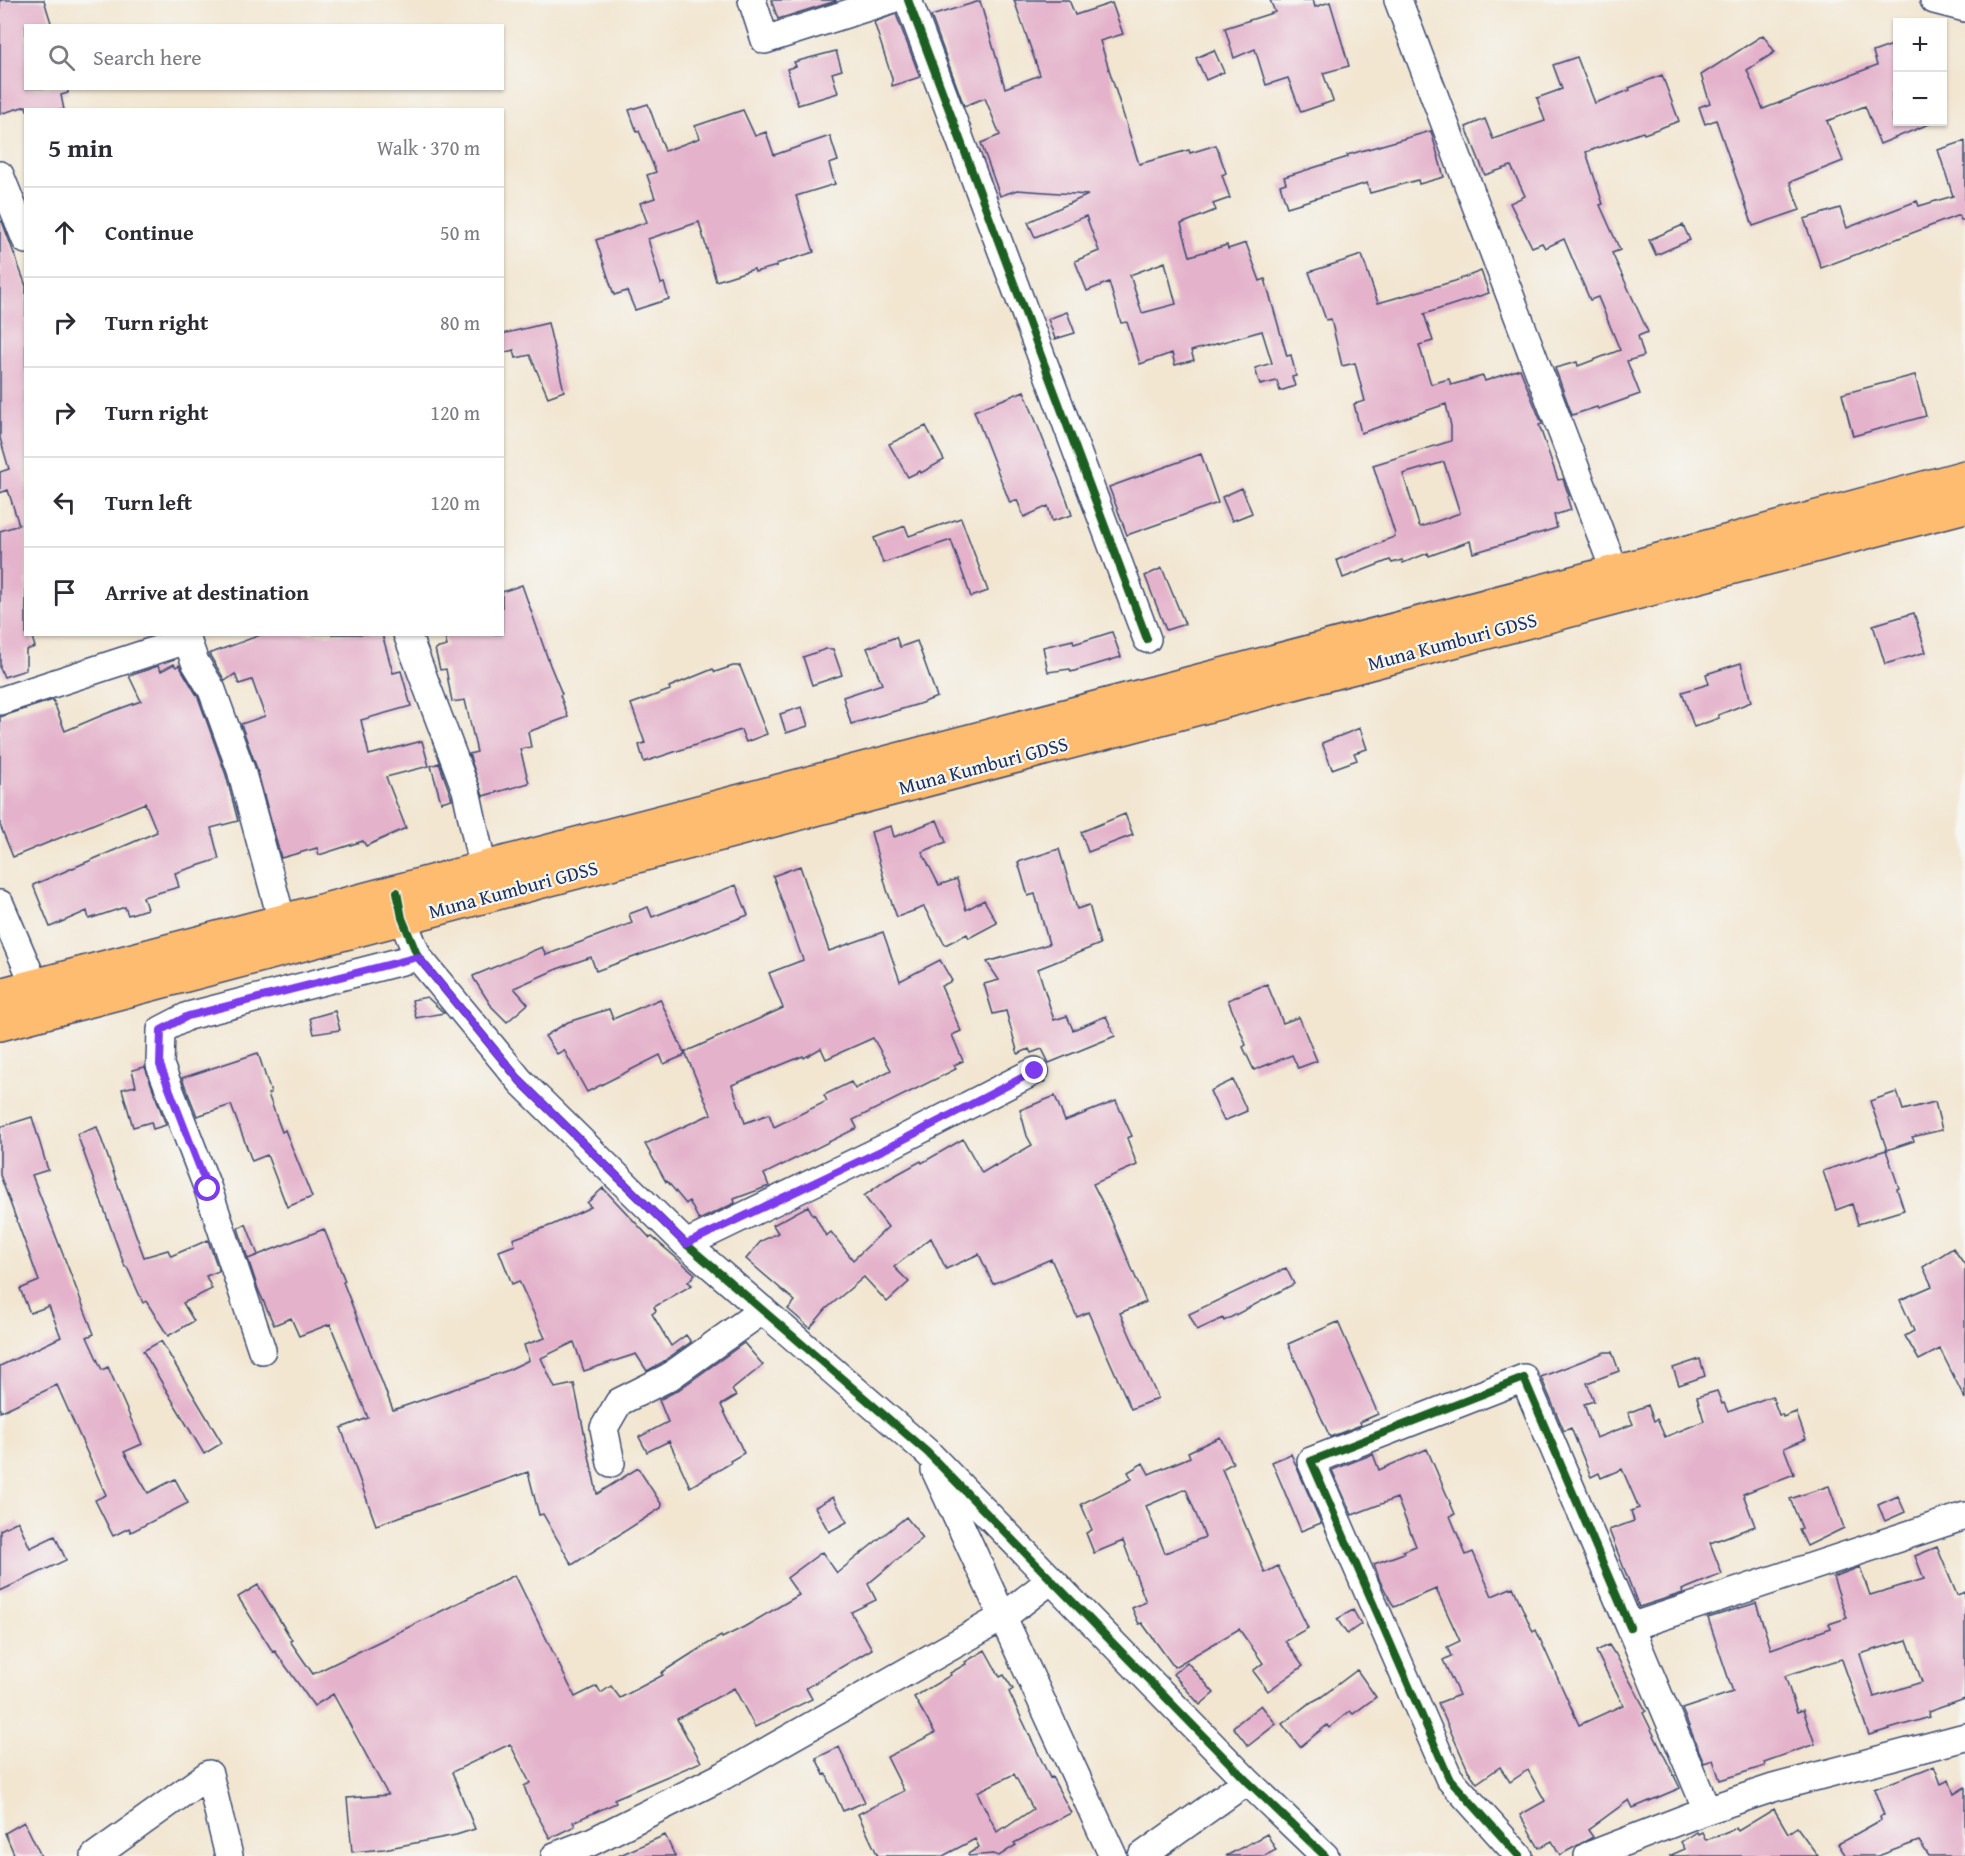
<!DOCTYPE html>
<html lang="en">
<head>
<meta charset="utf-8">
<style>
	body { margin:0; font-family:"Gentium Book Plus",serif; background:#f7f7f7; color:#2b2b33 }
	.controls { position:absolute; right:18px; top:18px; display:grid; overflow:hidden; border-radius:0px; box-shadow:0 2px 4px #0004 }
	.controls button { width:54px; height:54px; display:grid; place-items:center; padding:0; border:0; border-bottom:2px solid #e1e1e2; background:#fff; color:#2b2b33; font:30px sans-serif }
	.stop { position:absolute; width:18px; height:18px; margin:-14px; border:4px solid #7c3aed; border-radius:50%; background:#fff }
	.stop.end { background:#7c3aed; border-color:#fff; box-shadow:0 2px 6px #0008 }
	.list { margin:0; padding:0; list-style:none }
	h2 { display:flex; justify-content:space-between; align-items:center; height:78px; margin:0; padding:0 24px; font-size:26px }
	h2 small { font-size:20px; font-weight:400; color:#7c7c81 }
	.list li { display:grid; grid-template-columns:39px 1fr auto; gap:18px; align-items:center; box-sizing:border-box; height:90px; padding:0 24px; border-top:2px solid #e1e1e2 }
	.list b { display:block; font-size:22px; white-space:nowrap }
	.list em { font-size:20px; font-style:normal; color:#7c7c81 }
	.icon { flex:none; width:33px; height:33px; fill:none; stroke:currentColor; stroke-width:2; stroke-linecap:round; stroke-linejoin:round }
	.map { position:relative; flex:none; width:1965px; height:1856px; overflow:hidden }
	.search { position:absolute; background:#fff; box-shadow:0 2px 4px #0004; left:24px; top:24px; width:480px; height:66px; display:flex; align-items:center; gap:15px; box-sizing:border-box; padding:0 21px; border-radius:0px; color:#7c7c81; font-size:22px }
	.panel { position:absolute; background:#fff; box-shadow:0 2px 4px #0004; left:24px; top:108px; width:480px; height:528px; border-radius:0px }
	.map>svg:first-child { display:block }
</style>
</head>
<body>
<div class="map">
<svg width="1965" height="1856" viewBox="0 0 1965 1856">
	<rect width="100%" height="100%" fill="#f6f6f2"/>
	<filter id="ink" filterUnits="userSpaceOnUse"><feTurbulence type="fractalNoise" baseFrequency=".0167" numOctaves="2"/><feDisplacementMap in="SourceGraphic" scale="12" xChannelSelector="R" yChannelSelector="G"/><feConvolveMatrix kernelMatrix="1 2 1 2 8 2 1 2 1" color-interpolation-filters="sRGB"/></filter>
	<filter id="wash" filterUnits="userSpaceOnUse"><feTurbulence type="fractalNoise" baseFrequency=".008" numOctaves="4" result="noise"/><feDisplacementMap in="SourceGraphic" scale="24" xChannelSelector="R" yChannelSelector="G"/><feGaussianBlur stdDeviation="1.35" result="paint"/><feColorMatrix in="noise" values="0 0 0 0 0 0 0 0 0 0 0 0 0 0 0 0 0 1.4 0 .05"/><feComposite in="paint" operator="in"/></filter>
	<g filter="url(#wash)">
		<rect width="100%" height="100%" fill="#f2e6d1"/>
		<g id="blocks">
			<!-- building -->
			<path fill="#e4b2cb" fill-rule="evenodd" d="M0,0H44L52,26H26V88H68V93L61,95L64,110H27L26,106L0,114Z
				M771,0H836V1L778,19Z
				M1014,0H1069L1075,15L1112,3L1123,34L1100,41L1139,164L1189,150L1190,153L1216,145L1226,173L1222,175L1230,198L1213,204L1216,210L1181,224L1190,256L1227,245L1228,249L1246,243L1260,281L1265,279L1287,356L1291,355L1296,376L1292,377L1295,386L1280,391L1277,381L1260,385L1255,368L1272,363L1262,331L1191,351L1194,360L1175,365L1172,353L1140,364L1127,322L1121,323L1109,282L1087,291L1075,261L1099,251L1086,216L1035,237L1028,222L1088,195L1017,190L1000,196L981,143L1000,135L985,98L964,106L931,16L980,1L1005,88L1040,75ZM1165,262L1176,304L1142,313L1130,275Z
				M1270,0H1313L1315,7L1330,2L1349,66L1323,73L1333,101L1301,112L1288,78L1266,85L1255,49L1234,58L1225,28L1275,12Z
				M896,14L920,77L892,86V78L874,22Z
				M1763,35L1775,52L1747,70L1763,109L1877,65L1873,52L1898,43V91L1892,93L1893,122H1934L1880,144L1865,106L1827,121L1843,161L1790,182L1800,210L1753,226L1716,120L1705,124L1699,107L1710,103L1701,75Z
				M1214,50L1224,72L1206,80L1196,58Z
				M836,51L842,70L832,73L838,93L798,105L787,69L796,66L794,62Z
				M1577,57L1595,103L1630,90L1629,88L1662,75L1679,121L1644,134L1643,132L1586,152L1603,204L1600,205L1620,250L1612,253L1648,332L1638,336L1644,356L1627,361L1640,394L1598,409L1597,407L1572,415L1555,368L1577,362L1578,366L1620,350L1598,297L1590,300L1564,239L1545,248L1542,243L1532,247L1510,203L1525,196L1511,166L1485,175L1466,127L1485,119L1493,139L1545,121L1537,98L1562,89L1553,65Z
				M648,104L665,151L700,138L695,126L743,110L755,136L766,132L774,155L830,136L838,161L829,164L835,184L796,196L814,252L776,264L777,266L755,272L754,269L716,281L699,222L648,239L661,284L664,283L669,299L635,310L627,291L614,295L596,240L647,222L640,203L655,198L647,175L656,172L639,131L637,132L629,110Z
				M1431,131L1444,177L1419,184L1418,180L1370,193L1367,183L1287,207L1280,185L1286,183L1284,177L1348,157L1347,155Z
				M1965,141V220H1961L1959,215L1821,268L1804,219L1840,208L1847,228L1917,201L1919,206L1953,196L1938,150Z
				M2,221L26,286V634H31L35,647L26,650V670L4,677L0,668V531L19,525L8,490L0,493V472L9,469L0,438V222Z
				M1683,225L1690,240L1656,255L1649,240Z
				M1362,255L1378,303L1455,281L1481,271L1489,293L1424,314L1433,341L1419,345L1431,384L1449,379L1451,385L1483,376L1485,381L1520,369L1542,424L1539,425L1558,480L1563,479L1569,496L1567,497L1571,510L1554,515L1557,528L1473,553L1470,541L1429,556L1428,553L1403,563L1402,560L1392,563L1390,560L1343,578L1337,560L1384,542L1383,541L1394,537L1395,534L1373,465L1451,441V426L1446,404L1361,433L1354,404L1365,401L1355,363L1342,366L1331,319L1326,320L1309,272ZM1444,462L1460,513L1421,527L1419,525L1403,474Z
				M1067,312L1075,333L1055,339L1048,319Z
				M548,323L564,391L548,397L530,355L516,358L514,350L502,353V334Z
				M1915,375L1926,416L1853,436L1842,394Z
				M1024,391L1067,500L1072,515L1052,521L1048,506L1024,517L1017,500L1010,503L974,411Z
				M926,426L944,460L921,473L920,471L908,477L889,444Z
				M1201,454L1218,503L1127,535L1109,487Z
				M1242,488L1252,513L1232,521L1222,497Z
				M961,518L988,591L971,597L951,540L883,563L874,538L905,526L909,536Z
				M1162,568L1185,624L1166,630L1145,576Z
				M522,585L550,665L562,694L560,695L568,717L528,732L531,747L520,749L529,783L483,796L469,754L477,752L465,700L452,702L446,669L440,670L435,649L447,646L444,634H502V592Z
				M1914,613L1926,652L1885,664L1873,625Z
				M1112,632L1121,657L1071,672L1070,669L1048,672L1043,647L1073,640L1074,644Z
				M263,634H382L393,673L401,671L411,706L361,720L369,755L422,741L429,766L386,777L406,828L366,846L363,841L319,855L317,848L281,858L256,766L241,724L265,716L252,680L239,684L235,674L225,681L209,654Z
				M896,637L900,647L917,641L937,697L919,704L851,724L843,697L882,684L867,648Z
				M826,649H833L842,675L812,685L803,657Z
				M1741,663L1751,702L1718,715L1719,718L1694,727L1682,692L1709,684L1706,674Z
				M174,664L176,667L179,665L198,697L226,775L238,821L211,828L219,859L175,873L179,887L143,897L147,909L128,915L125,907L89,919L87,911L50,927L33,885L157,832L145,803L13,857L0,825V717L53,700L65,731L105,714L141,701L129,676L158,666L161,671Z
				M733,666H740L767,734L746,742L741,730L644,762L639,745L645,743L631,704L670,690L669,687L713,669L715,672Z
				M802,707L808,726L786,733L780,714Z
				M1360,728L1367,749L1354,753L1357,760L1332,769L1322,743Z
				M439,763L452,799L441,802L431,766Z
				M1125,814L1133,835L1088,852L1081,832Z
				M937,820L946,842L922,852L939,885L957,879L966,910L984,900L997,923L969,938L967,934L945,945L924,907L897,917L887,890L871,832L891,826L894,837Z
				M1059,849L1077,909L1089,905L1100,944L1038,969L1054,1020L1067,1016L1073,1030L1106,1016L1115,1036L1049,1063L1042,1049L1031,1053L1029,1049L1018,1054L1006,1011L993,1014L984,984L999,980L987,962L1049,944L1035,894L1028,896L1018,862Z
				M800,866L829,951L883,932L900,981L940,960L952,981L941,986L961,1031L952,1035L963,1061L954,1065L956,1069L853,1120L857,1128L764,1174L769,1186L734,1199L735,1203L699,1220L689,1201L686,1204L667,1181L666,1182L645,1144L711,1114L685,1052L783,1008L769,973L803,960L773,876ZM873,1038L891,1070L855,1089L851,1082L824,1095L827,1101L774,1127L769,1114L745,1123L732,1085L803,1056L804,1058L821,1048L826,1059Z
				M736,885L748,915L596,971L591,957L557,969L514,988L528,1004L507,1022L492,1007L474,979L473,976L542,947L546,955L632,923L629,914L648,907L652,917Z
				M1267,984L1283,1023L1299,1017L1317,1061L1298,1068L1292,1055L1254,1070L1243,1047L1246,1045L1228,1000Z
				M427,997L444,1013L416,1018L412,1000Z
				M660,999L685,1055L664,1064L660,1055L587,1092L564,1050L557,1054L545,1036L568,1022L609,1009L613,1019Z
				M335,1011L340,1030L314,1034L310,1018Z
				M258,1053L271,1093L268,1094L282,1132L285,1130L312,1197L287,1207L267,1155L252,1161L231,1105L197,1116L182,1078Z
				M145,1067L166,1125L153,1129L151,1122L133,1127L122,1089L136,1086L132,1070Z
				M1233,1080L1247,1111L1224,1121L1210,1091Z
				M1897,1092L1903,1110L1935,1102L1942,1130L1912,1137L1914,1141L1887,1150L1870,1101Z
				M1055,1096L1065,1121L1116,1101L1132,1136L1127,1138L1137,1165L1093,1184L1110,1217L1146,1302L1120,1313L1158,1398L1131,1409L1088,1312L1077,1317L1051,1259L993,1284L979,1254L946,1269L931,1238L894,1267L909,1282L887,1302L864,1277L826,1309L810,1328L788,1309L795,1301L746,1259L761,1241L778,1233L773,1225L808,1206L813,1215L814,1214L826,1236L831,1232L853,1260L888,1227L864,1196L885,1181L921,1161L922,1163L963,1139L982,1173L995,1165L996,1166L1032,1145L1027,1136L1020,1110Z
				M32,1117L48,1170L32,1175L94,1334L87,1337L102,1370L108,1367L142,1444L124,1452L148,1493L175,1479L188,1503L131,1532L129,1528L113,1536L95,1500L106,1495L57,1385L0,1412V1366L61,1337L49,1306L30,1313L20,1289L39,1281L0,1175V1127Z
				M97,1127L144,1257L168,1250L171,1256L208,1240L219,1271L206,1276L212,1289L183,1303L194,1321L168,1336L146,1301L143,1303L127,1267H125L77,1134Z
				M1886,1150L1899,1188L1897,1189L1904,1210L1858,1224L1852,1204L1836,1210L1823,1171Z
				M603,1188L650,1238L652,1237L695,1274L688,1282L692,1285L654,1307L656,1311L652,1314L671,1346L686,1335L691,1342L661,1363L647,1371L636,1354L584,1371L574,1342L541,1358L555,1388L574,1384L597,1494L638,1468L662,1505L661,1508L572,1565L543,1514L539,1515L528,1472L376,1525L341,1428L368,1418L330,1324L299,1336L291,1318L274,1325L258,1289L248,1259L324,1229L345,1281L343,1282L393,1410L506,1371L529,1360L524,1345L545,1338L519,1281L512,1284L499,1251L515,1245L513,1239L552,1225L591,1207L587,1203Z
				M246,1224L258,1255L248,1259L238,1228Z
				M1953,1248L1965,1265V1399L1940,1349L1919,1360L1905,1336L1914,1331L1900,1300L1932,1286L1923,1267Z
				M1286,1268L1294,1284L1224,1321L1223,1318L1197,1330L1189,1314Z
				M1338,1322L1378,1414L1360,1422L1361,1425L1330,1437L1288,1344Z
				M161,1341L222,1443L204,1454L143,1351Z
				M744,1343L763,1365L732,1390L736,1396L721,1405L744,1453L730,1461L731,1463L690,1487L669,1441L647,1452L639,1437L668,1422L659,1400L678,1390Z
				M1605,1352H1612L1619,1371L1587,1383L1594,1401L1584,1404L1596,1438L1633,1424L1628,1413L1648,1405L1654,1421L1657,1419L1665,1437L1704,1421L1697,1397L1717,1391L1722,1404L1724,1403L1728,1412L1772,1396L1779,1415L1782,1414L1783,1417L1796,1412L1806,1439L1784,1448L1794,1474L1743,1494L1755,1526L1710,1543L1722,1574L1682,1590L1683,1593L1639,1607L1609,1530L1634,1521L1631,1511L1639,1508L1622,1469L1601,1478L1599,1473L1591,1477L1571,1428L1564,1431L1541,1377Z
				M1700,1359L1705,1376L1679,1385L1673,1368Z
				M1220,1437L1233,1463L1222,1469L1265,1573L1278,1566L1308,1628L1285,1641L1303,1666L1268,1691L1253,1671L1263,1663L1239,1629L1174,1667L1142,1623L1139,1624L1132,1608L1146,1602L1123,1541L1094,1553L1086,1533L1092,1530L1081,1504L1132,1479L1128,1472L1143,1463L1149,1474L1190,1457L1188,1452ZM1186,1489L1205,1537L1165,1553L1146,1506Z
				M1427,1449L1455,1514L1450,1516L1466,1555L1473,1552L1492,1596L1513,1587L1533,1632L1536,1630L1579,1725L1623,1705L1596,1651L1609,1645L1614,1653H1615L1646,1711L1643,1713L1680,1788L1633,1808L1629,1800L1588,1830L1593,1837L1560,1855L1552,1841L1539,1848L1520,1815L1545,1801L1528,1770L1510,1782L1500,1767L1477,1783L1468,1770L1438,1703L1459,1695L1443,1660L1451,1656L1447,1647L1460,1641L1436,1589L1394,1607L1380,1581L1374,1564L1404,1553L1403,1551L1416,1546L1397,1498L1352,1515L1332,1470L1373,1454L1379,1470Z
				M1291,1454L1321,1523L1301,1531L1272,1462Z
				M1829,1486L1844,1528L1807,1546L1799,1529L1802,1528L1790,1499Z
				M1898,1496L1905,1512L1885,1521L1878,1505Z
				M833,1497L847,1522L829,1532L815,1507Z
				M906,1517L923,1538L868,1584L876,1600L851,1612L872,1649L806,1688L812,1699L755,1727L734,1688L677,1719L701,1762L614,1799L616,1803L573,1822L575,1826L550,1838L530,1802L524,1786L530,1783L510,1744L452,1772L475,1829L456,1835L384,1849L352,1852L347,1798L388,1795L333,1694L314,1706L275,1651L273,1652L238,1597L258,1585L292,1640L290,1641L313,1674L515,1575L575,1697L597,1686L601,1693L611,1686L620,1698L663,1675L661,1673L699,1649L721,1636L722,1638L744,1627L799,1595L787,1578L822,1552L837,1573Z
				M18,1521L30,1548L55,1536L66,1560L0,1591V1530Z
				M1937,1547L1957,1595L1965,1592V1699L1928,1712L1930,1717L1869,1735L1842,1660L1841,1659L1819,1666L1818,1665L1785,1676L1797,1712L1803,1710L1815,1744L1764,1762L1765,1766L1720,1780L1713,1760L1704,1763L1682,1709L1733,1692L1708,1618L1756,1603L1771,1649L1831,1628L1829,1624L1847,1618L1833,1577L1860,1567L1870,1595L1924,1579L1915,1556ZM1907,1640L1922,1682L1874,1697L1860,1654Z
				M1353,1610L1361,1624L1347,1634L1337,1619Z
				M985,1650L1000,1677L1004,1675L1013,1689L1009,1692L1050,1778L1052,1777L1071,1813L1014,1843L1016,1845L999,1856L993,1854L969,1856L968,1854L979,1847L975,1839L943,1856H878L858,1814L904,1791L887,1757L935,1733L914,1697L951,1675L950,1673L966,1664L965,1662ZM1014,1774L1033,1809L1005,1828L1004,1827L997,1832L977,1792Z
				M1187,1662L1214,1693L1200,1705L1173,1674Z
				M1357,1670L1376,1697L1353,1714L1350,1711L1329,1728L1327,1725L1300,1747L1282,1724L1308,1704L1321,1697Z
				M1261,1705L1276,1724L1248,1746L1233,1727Z
				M839,1747L865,1802L843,1811L826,1774L824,1775L816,1758Z
				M1934,1766L1941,1784L1949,1780L1954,1794L1965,1787V1856H1929L1919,1841L1878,1856H1846L1838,1844L1881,1820L1880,1816L1884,1815L1874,1789Z
				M1774,1809L1788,1833L1797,1827L1818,1856H1669L1685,1849L1681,1842L1696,1832L1698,1834L1702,1832L1706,1840L1736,1828L1738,1831Z
				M24,1822L29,1831L41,1856H15L5,1833Z
				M1267,1834L1276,1850L1264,1856H1226Z
				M665,1835L675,1856H618Z"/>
		</g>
	</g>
	<g filter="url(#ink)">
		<use href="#blocks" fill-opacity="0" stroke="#3b4a6f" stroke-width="1.5"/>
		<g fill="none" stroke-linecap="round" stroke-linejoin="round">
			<!-- minor casing -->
			<g stroke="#3b4a6f" stroke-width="30">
				<path id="minor" d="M752,0L765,40L890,0
					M908,0L1147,639
					M1398,0L1615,572
					M1934,0L1965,8
					M0,175L26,240
					M185,634L195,662L212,690L241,770L282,921
					M407,634L466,790L483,869
					M0,701L187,640
					M398,899L402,918L418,957L521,1082L686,1244L927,1452L1247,1781L1325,1856
					M0,904L35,986
					M686,1244L891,1145L1035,1071
					M262,1350L208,1189L160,1065L161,1030L188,1016L418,957
					M611,1463L604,1428L619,1402L669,1377L763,1310
					M935,1470L1113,1856
					M1707,1810L1630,1627L1965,1516
					M95,1856L209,1774L229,1856
					M555,1856L591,1842L723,1776L1003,1617L1051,1580
					M1142,1856L1247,1781
					M1519,1856L1449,1778L1311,1461L1524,1378L1630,1627
					M1588,1856L1707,1810L1773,1788L1965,1737"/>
			</g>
			<!-- highway casing -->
			<g stroke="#3b4a6f" stroke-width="36">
				<path id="highway" d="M0,995L1615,572L1965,477
					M0,1024L1965,506"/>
			</g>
			<!-- minor -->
			<use href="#minor" stroke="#fff" stroke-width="27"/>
			<!-- highway -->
			<use href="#highway" stroke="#febc70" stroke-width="33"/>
			<!-- cycleway casing -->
			<g stroke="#f6f6f2" stroke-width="11">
				<path id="cycleway" d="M908,0L1147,639
					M397,892L402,918L418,957L521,1082L686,1244L927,1452L1247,1781L1325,1856
					M1519,1856L1449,1778L1311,1461L1524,1378L1630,1627"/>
			</g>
			<!-- cycleway -->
			<use href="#cycleway" stroke="#1b5e20" stroke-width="8"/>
		</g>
	</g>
	<g fill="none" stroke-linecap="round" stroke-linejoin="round" filter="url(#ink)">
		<!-- route -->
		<path stroke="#7c3aed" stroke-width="8" d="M208,1189L160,1065L161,1030L188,1016L418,957L521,1082L686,1244L891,1146L1035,1071"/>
	</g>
	<g text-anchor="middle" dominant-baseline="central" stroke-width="4.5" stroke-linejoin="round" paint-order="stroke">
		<!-- street labels -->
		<g font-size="20" fill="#1b2f5e" stroke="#f6f6f2">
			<text transform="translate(1452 641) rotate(-15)">Muna Kumburi GDSS</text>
			<text transform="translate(983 765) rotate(-15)">Muna Kumburi GDSS</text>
			<text transform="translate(513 889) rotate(-15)">Muna Kumburi GDSS</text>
		</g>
	</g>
</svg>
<div class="controls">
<button>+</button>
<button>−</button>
</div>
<div class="stop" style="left:208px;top:1189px"></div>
<div class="stop end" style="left:1035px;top:1071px"></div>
<div class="search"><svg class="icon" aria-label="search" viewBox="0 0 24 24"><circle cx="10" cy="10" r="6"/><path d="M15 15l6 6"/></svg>Search here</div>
<section class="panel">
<h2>5 min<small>Walk · 370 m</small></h2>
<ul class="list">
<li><svg class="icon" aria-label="ahead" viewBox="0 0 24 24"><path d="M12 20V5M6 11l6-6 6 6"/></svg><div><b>Continue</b></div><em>50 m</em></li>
<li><svg class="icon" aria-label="right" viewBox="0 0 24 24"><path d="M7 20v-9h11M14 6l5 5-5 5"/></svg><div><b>Turn right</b></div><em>80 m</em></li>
<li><svg class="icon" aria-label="right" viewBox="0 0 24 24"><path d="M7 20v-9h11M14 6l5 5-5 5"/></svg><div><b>Turn right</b></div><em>120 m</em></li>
<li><svg class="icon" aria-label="left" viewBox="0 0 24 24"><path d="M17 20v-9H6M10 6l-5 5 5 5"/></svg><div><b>Turn left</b></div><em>120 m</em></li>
<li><svg class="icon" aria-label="arrive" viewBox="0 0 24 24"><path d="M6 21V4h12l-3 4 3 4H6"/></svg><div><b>Arrive at destination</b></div></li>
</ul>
</section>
</div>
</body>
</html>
